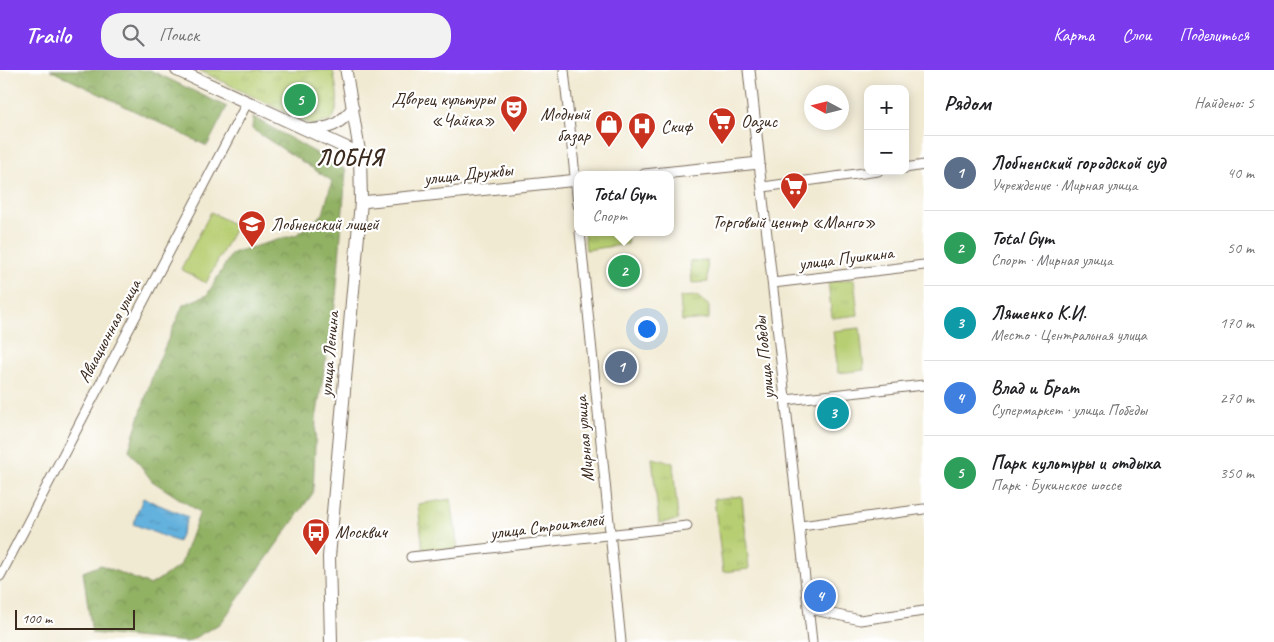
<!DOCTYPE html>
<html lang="ru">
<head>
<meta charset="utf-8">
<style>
	body { margin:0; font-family:Caveat,sans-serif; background:#f2f2f2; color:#202124 }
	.controls { position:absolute; right:15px; top:15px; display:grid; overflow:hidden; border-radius:10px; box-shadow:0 2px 12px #0003 }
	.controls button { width:45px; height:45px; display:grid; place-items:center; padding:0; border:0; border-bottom:1px solid #e0e0e0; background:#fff; color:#202124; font:25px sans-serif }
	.compass { position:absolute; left:804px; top:15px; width:45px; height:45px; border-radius:50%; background:#fff; box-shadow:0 2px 12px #0003; rotate:277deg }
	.scale { position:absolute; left:15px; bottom:12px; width:120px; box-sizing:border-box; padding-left:5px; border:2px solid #3b2a1e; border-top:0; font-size:14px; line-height:18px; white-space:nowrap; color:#3b2a1e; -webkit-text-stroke:4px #fff; paint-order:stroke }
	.you { position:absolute; left:646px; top:258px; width:18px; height:18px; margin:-12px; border:4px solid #fff; border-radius:50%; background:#1a73e8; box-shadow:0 0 0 8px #1a73e833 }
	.badge { display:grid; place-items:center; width:32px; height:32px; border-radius:50%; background:#7c3aed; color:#fff; font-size:16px; font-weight:700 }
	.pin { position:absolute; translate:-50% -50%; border:2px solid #fff; box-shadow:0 1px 5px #0006 }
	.popup { position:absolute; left:574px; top:101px; width:100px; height:65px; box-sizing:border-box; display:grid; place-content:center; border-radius:10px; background:#fff; filter:drop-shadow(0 1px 4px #0005); font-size:16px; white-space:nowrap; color:#757577 }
	.popup b { font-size:19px; color:#202124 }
	.popup::after { content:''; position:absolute; left:50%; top:100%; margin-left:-10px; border:10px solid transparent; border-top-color:#fff }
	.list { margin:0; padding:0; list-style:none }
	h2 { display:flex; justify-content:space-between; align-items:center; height:65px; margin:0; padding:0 20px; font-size:21px }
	h2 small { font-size:16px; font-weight:400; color:#757577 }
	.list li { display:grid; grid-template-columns:32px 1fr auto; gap:15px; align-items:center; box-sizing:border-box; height:75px; padding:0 20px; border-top:1px solid #e0e0e0 }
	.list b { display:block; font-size:19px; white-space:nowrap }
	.list p { margin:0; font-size:16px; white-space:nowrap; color:#757577 }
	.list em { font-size:16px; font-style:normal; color:#757577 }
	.icon { flex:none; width:28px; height:28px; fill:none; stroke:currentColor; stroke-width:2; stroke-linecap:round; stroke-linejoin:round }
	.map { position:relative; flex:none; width:924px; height:572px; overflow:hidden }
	header { display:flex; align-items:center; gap:30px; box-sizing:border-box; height:70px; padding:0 25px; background:#7c3aed; color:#fff }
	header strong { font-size:24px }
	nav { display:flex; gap:28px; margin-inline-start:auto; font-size:18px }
	.search { width:350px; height:45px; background:#f2f2f2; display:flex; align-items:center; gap:12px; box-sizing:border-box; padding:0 18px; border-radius:20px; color:#757577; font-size:19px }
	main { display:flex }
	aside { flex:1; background:#fff }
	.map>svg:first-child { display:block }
</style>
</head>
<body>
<header>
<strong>Trailo</strong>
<div class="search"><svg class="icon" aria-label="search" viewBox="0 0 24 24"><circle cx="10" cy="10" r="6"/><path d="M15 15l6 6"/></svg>Поиск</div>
<nav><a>Карта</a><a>Слои</a><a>Поделиться</a></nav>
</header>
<main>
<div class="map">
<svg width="924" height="572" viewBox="0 0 924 572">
	<defs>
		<pattern id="forest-crowns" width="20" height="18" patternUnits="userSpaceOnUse" patternTransform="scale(1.25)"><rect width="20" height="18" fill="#91b164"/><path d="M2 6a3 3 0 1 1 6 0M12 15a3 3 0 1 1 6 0" fill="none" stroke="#789052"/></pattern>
		<pattern id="park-tufts" width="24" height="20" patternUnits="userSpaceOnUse" patternTransform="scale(1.25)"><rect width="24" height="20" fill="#b7ce72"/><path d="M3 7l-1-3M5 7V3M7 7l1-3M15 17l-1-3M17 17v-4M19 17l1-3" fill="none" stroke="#9eb162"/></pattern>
		<pattern id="water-ripples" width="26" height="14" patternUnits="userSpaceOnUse" patternTransform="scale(1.25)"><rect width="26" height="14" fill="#63b1dd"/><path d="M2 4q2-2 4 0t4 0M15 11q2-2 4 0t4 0" fill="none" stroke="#5390b3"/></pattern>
	</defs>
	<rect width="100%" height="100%" fill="#fff"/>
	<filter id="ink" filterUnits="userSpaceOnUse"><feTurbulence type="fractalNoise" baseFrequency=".02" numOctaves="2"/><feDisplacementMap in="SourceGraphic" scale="10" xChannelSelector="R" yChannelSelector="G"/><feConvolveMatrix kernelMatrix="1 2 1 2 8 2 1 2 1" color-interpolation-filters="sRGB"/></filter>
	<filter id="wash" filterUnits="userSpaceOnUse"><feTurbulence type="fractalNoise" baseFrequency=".0096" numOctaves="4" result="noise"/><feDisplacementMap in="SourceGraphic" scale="20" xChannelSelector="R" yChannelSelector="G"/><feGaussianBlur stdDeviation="1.12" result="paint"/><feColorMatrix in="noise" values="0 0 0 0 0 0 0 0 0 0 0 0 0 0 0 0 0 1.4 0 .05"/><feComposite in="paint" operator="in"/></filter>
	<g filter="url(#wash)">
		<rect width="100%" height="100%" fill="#f1ead3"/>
		<!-- forest -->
		<path fill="url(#forest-crowns)" stroke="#666e41" d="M50,0H150L227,37L207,76Z
			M253,47L346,100L336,228L316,349L313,423L221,553L187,572L92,563L83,502L101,495L150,515L180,496L200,442L152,411L129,380L153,304L183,235L207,225L232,183L298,164L323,144L332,111L252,59Z"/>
		<!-- park -->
		<path fill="url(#park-tufts)" stroke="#797c48" d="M199,0H333C336,17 342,36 331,51L311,55Z
			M584,162H627L628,174L586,180Z
			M707,190L708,212L692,213L690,191Z
			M854,209L858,245L832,248L828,212Z
			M697,226L709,236V249L682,251L680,227Z
			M652,388L673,393L678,450L659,453Z
			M742,426L749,499L723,502L714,429Z
			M451,429L458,479L423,481L418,434Z"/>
		<!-- pitch -->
		<path fill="#b7ce72" stroke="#797c48" d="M211,142L236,156L206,213L181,199Z
			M860,258L864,300L838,303L833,261Z"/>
		<!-- water -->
		<path fill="url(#water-ripples)" stroke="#4f6e7e" d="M143,428L188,447L178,472L133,454Z"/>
	</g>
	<g filter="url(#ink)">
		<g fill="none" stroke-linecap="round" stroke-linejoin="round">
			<!-- minor casing -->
			<g stroke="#7b6d5d" stroke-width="11">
				<path id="minor" d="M564,0L578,135
					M759,93L812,572
					M905,98L924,95
					M763,117L878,101
					M580,162L621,572
					M773,213L924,195
					M786,330L924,315
					M801,456L924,439
					M411,487L687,456
					M0,506L248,31
					M810,539L860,550L924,541"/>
			</g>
			<!-- tertiary casing -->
			<g stroke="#7b6d5d" stroke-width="13">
				<path id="tertiary" d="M346,0L360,84
					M308,60C331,58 338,56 353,38
					M644,105L759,93L749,0
					M361,132L578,110"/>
			</g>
			<!-- secondary casing -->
			<g stroke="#7b6d5d" stroke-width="14">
				<path id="secondary" d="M177,0L360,84L361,132L329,487L331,572"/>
			</g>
			<!-- minor -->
			<use href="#minor" stroke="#fff" stroke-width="9"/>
			<!-- tertiary -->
			<use href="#tertiary" stroke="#fff" stroke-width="11"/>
			<!-- secondary -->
			<use href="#secondary" stroke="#fff" stroke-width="12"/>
		</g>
	</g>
	<!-- icons -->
	<defs>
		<g id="theatre-pin" transform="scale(1.4375)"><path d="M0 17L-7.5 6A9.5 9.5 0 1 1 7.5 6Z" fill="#c8321e" stroke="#fff"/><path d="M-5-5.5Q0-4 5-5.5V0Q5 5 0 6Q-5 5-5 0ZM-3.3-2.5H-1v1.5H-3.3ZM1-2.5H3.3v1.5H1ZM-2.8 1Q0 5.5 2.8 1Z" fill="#fff"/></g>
		<g id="supermarket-pin" transform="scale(1.4375)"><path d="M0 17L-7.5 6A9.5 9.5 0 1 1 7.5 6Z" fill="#c8321e" stroke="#fff"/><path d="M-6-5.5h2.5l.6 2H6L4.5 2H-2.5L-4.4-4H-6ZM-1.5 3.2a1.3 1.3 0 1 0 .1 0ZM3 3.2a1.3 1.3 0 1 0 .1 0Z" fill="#fff"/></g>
		<g id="shop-pin" transform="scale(1.4375)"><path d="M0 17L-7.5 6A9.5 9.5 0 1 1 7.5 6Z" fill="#c8321e" stroke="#fff"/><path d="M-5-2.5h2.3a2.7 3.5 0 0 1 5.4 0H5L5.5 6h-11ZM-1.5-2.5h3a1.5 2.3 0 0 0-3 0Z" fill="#fff"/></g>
		<g id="hospital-pin" transform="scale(1.4375)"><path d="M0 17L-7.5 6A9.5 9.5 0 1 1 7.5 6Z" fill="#c8321e" stroke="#fff"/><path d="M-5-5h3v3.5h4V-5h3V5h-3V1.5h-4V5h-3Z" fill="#fff"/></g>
		<g id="school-pin" transform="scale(1.4375)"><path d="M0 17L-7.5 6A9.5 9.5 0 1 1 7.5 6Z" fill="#c8321e" stroke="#fff"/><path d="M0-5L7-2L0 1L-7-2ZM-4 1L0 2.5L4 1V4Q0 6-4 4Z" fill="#fff"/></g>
		<g id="bus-pin" transform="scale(1.4375)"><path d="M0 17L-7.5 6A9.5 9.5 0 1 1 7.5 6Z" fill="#c8321e" stroke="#fff"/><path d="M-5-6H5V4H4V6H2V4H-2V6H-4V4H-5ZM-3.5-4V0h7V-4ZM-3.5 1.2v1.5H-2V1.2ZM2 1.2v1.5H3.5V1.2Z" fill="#fff"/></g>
	</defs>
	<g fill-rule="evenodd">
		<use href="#theatre-pin" x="514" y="39"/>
		<use href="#supermarket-pin" x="722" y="51"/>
		<use href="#shop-pin" x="609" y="54"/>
		<use href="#hospital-pin" x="642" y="56"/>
		<use href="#supermarket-pin" x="794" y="116"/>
		<use href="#school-pin" x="252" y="154"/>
		<use href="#bus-pin" x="316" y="462"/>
	</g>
	<g text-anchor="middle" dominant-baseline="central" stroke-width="4.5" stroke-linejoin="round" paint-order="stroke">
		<!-- poi labels -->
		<g font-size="18" fill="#3b2a1e" stroke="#fff" text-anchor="start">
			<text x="495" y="29" text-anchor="end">Дворец культуры<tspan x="495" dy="21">«Чайка»</tspan></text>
			<text x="590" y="44" text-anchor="end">Модный<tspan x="590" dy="21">базар</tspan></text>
			<text x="741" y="51">Оазис</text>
			<text x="661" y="56">Скиф</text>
			<text x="794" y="152" text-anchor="middle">Торговый центр «Манго»</text>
			<text x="271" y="154">Лобненский лицей</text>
			<text x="335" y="462">Москвич</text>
		</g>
		<!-- street labels -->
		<g font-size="18" fill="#3b2a1e" stroke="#fff">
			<text transform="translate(468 104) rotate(-6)">улица Дружбы</text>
			<text transform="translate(846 188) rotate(-7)">улица Пушкина</text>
			<text transform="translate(109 261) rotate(-62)">Авиационная улица</text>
			<text transform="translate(329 284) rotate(-85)">улица Ленина</text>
			<text transform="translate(764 288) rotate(-96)">улица Победы</text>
			<text transform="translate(584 369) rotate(-95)">Мирная улица</text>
			<text transform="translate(547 456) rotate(-7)">улица Строителей</text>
		</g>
		<!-- district labels -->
		<g font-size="22" font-weight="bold" letter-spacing="1" fill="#3b2a1e" stroke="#fff">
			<text x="350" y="88">ЛОБНЯ</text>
		</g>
	</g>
</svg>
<div class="controls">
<button>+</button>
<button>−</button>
</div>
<svg class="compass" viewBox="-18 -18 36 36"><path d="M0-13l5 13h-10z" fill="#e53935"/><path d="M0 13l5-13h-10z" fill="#757577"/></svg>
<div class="scale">100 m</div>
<div class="you"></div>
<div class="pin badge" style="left:621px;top:297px;background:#5c6f8a">1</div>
<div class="pin badge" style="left:624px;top:201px;background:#2e9e5b">2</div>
<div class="popup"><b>Total Gym</b>Спорт</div>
<div class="pin badge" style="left:833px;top:343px;background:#0f9aa8">3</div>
<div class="pin badge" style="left:820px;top:526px;background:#3f7fe0">4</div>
<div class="pin badge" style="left:300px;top:30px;background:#2e9e5b">5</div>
</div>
<aside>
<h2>Рядом<small>Найдено: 5</small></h2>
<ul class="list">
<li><span class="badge" style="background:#5c6f8a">1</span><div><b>Лобненский городской суд</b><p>Учреждение · Мирная улица</p></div><em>40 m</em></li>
<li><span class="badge" style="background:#2e9e5b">2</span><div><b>Total Gym</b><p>Спорт · Мирная улица</p></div><em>50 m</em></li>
<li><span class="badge" style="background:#0f9aa8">3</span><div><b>Ляшенко К.И.</b><p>Место · Центральная улица</p></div><em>170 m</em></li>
<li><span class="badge" style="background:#3f7fe0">4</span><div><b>Влад и Брат</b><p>Супермаркет · улица Победы</p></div><em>270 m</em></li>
<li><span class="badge" style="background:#2e9e5b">5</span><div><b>Парк культуры и отдыха</b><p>Парк · Букинское шоссе</p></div><em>350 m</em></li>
</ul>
</aside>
</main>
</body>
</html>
